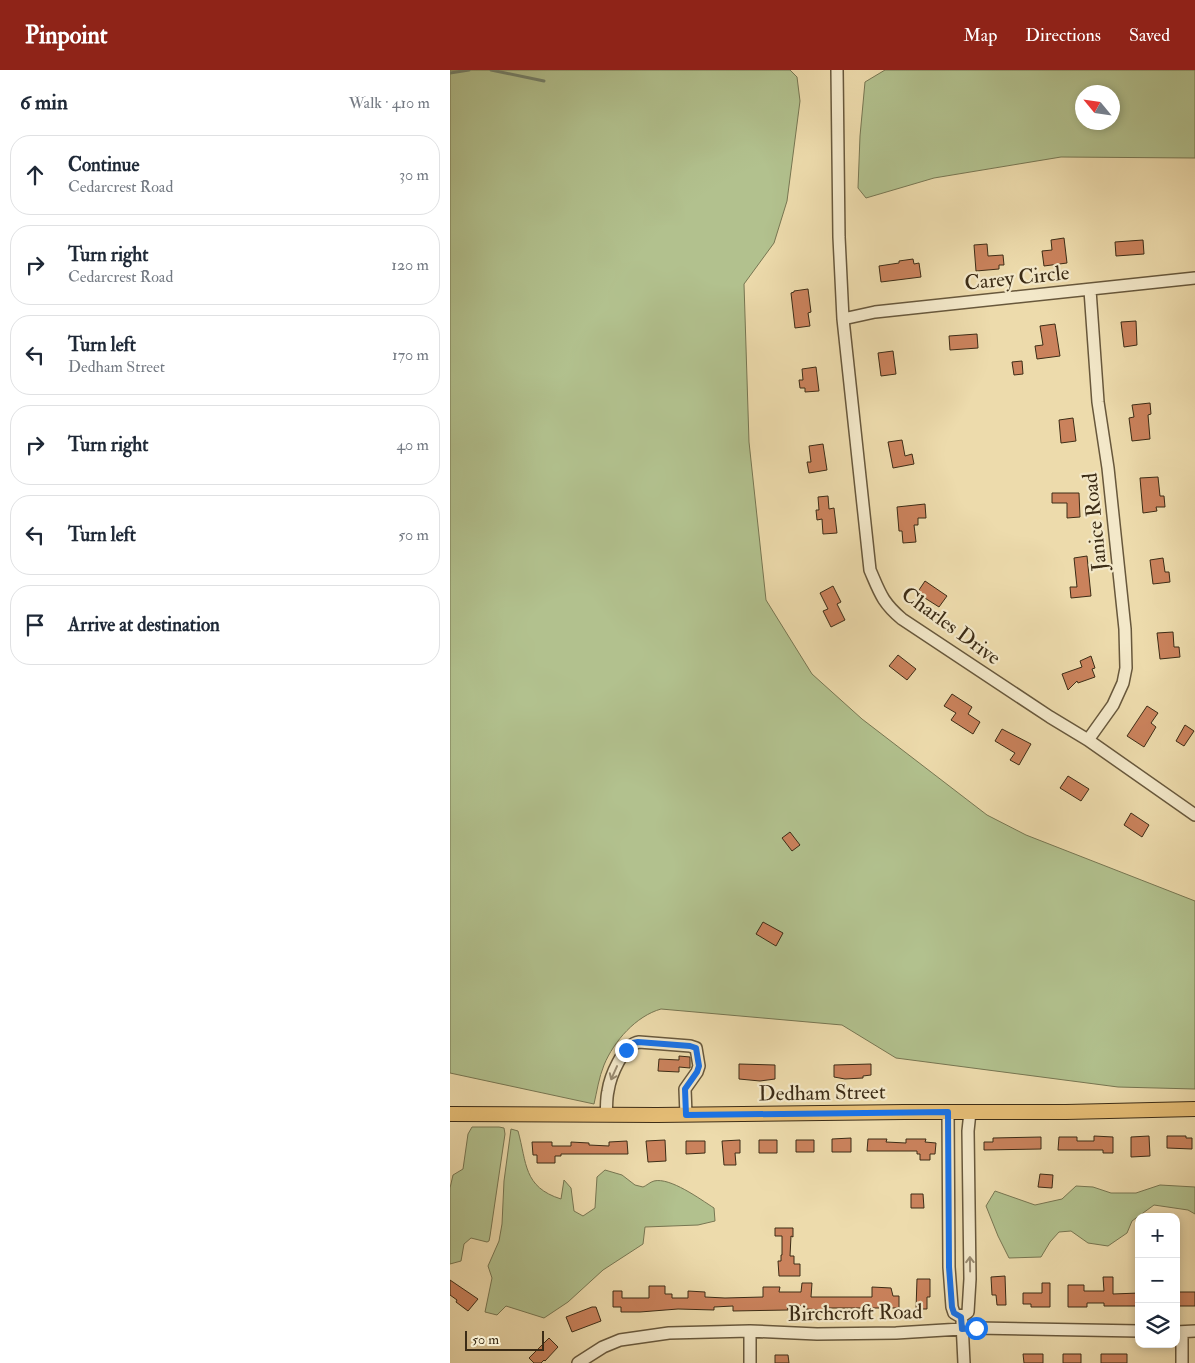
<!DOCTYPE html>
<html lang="en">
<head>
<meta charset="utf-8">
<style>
	body { margin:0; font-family:"IM FELL Double Pica",serif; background:#f6f6f7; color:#1f2937 }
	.controls { position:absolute; right:15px; bottom:15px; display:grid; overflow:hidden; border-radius:10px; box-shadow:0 2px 8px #0003 }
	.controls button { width:45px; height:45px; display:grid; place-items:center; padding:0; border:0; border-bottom:1px solid #e0e1e3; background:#fff; color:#1f2937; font:25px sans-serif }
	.compass { position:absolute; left:625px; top:15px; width:45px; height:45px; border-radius:50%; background:#fff; box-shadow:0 2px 8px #0003; rotate:299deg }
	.scale { position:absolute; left:15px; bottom:12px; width:79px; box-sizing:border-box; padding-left:5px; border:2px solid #3c2c16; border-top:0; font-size:14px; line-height:18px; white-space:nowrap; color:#3c2c16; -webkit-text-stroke:4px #f3e8c9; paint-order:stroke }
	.stop { position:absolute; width:15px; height:15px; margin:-11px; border:4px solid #1a73e8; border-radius:50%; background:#fff }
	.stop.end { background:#1a73e8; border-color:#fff; box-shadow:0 1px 5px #0008 }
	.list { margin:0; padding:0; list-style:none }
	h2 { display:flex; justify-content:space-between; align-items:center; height:65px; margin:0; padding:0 20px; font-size:21px }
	h2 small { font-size:16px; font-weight:400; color:#747a83 }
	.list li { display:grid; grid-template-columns:32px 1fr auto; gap:15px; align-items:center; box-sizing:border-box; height:80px; margin:0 10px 10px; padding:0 10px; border:1px solid #e0e1e3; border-radius:20px }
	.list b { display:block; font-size:19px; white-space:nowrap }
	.list p { margin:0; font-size:16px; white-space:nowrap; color:#747a83 }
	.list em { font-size:16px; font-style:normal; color:#747a83 }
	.icon { flex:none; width:28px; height:28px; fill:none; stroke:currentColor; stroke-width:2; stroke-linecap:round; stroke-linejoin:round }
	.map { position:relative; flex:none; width:745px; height:1293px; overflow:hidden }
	header { display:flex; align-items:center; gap:30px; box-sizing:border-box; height:70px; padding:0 25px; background:#8f2418; color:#fff }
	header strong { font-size:24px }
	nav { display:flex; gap:28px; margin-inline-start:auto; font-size:18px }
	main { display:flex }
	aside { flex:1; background:#fff }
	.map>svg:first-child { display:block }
</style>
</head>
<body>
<header>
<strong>Pinpoint</strong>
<nav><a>Map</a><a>Directions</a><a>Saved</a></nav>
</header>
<main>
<aside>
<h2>6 min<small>Walk · 410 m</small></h2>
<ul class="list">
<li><svg class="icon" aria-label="ahead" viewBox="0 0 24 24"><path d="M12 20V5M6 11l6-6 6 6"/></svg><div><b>Continue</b><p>Cedarcrest Road</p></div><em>30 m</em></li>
<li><svg class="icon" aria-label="right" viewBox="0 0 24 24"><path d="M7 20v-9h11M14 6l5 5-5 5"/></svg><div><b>Turn right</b><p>Cedarcrest Road</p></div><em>120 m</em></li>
<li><svg class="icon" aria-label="left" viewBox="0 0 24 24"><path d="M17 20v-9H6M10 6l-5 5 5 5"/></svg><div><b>Turn left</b><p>Dedham Street</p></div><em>170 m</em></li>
<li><svg class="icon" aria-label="right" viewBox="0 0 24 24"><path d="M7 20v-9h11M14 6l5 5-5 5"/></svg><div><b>Turn right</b></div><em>40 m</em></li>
<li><svg class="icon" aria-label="left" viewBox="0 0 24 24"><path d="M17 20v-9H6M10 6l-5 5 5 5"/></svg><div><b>Turn left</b></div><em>50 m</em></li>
<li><svg class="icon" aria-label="arrive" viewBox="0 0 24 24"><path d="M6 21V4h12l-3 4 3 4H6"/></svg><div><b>Arrive at destination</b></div></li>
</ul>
</aside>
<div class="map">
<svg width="745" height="1293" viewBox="0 0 745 1293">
	<rect width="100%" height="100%" fill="#eddbac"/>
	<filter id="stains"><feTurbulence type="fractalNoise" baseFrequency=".004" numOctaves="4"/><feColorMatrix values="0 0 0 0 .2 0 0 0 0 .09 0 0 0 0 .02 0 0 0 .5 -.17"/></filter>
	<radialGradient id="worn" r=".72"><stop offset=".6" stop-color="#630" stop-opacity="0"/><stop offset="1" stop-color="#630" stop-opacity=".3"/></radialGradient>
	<!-- green -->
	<path fill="#b2c18e" stroke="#777652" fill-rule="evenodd" d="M0,0H340L347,7L350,31L337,131L324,173L294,214L299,372L316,530L362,604L412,649L537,745L576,765L745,831V1019L668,1017L446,988L392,955L211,939C186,946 164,971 154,995C149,1007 147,1021 144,1034L0,1003Z
		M435,0H745V88L611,87L484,108L416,128L408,118L410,66L415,12ZM632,22H662V52H632Z
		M22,1057H49L54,1058L55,1064L40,1166L39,1171L37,1172L21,1168L14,1174L11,1191L0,1194V1118L3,1105L13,1099L18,1064Z
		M61,1059L68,1061C77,1093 73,1117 111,1129L114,1110L121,1118L124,1141L133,1146L145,1138L147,1107L155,1100L172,1105L185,1115L193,1117C196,1116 200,1112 204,1111C220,1107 250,1129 264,1138L265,1151L248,1155L195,1157L193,1174L153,1200L118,1232L94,1248L56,1236L47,1245L35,1242L42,1208L38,1196L49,1171L52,1154L54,1111Z
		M710,1115L745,1117V1144L738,1140L704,1135L682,1151L677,1163L658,1176L638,1173L621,1161L609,1162L600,1172L591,1187L559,1188L548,1166L536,1136L545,1121L585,1135L612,1129L626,1116L643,1117L661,1123H686Z"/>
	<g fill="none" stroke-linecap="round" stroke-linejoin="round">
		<!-- stream -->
		<path stroke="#74826c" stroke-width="3" d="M41,0L94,11
			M0,3L19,0"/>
	</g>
	<!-- building -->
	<path fill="#ca825c" stroke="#3c2c16" d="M614,168L617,193L594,196L592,181L602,180L601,170Z
		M693,170L694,184L666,186L665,172Z
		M537,174L538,186L553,185L554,195H549V199L526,201L524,175Z
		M463,189L464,194L469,193L471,207L431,212L429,196L449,193V191Z
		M358,219L361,242L358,243L360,256L345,258L341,223L344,222V221Z
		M686,251L687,275L674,277L671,252Z
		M605,254L610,286L587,289L585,276L593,275L590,256Z
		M527,264L528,278L500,280L499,266Z
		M443,281L446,304L431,306L428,283Z
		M572,291L573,304L564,305L562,292Z
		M366,297L369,321L355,322V318H350L349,310H353L352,299Z
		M700,333L701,344L698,345L700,369L682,371L679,348L684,347L682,335Z
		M623,348L626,371L611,373L609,350Z
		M452,370L455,386L462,384L464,394L443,398L438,372Z
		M373,374L377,400L359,403L357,392H361L359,376Z
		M708,407L710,426H714L715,437H706L707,441L693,443L690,408Z
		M602,423H629L630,447L617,448V433H602Z
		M378,426L379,439L384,438L387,463L373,464L372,449L367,450L366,440H369L368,427Z
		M475,434L476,448H468V455H464L466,472L453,473L452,461H449L447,437Z
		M637,486L641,526L621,528L620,517H627L624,488Z
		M713,488L715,502H719L720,512L703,514L700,490Z
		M475,511L497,526L489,537L467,523Z
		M383,516L391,532L387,534L395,550L381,557L373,541L378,539L370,523Z
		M723,562L724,577H729L730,587L710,589L707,563Z
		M448,585L466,599L457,610L439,596Z
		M641,586L645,598L642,599L645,607L628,613L627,611L618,620L612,604L632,597L630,591Z
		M502,624L522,637L518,644L530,652L523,664L501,650L506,643L494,636Z
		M697,636L708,643L701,653L706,657L694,677L677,666Z
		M735,655L744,661L734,676L726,671Z
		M552,659L581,674L569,695L560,690L565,683L545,671Z
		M618,706L639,719L631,731L610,718Z
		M681,743L699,755L692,767L674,755Z
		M340,762L350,775L342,781L332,768Z
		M313,852L333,863L326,876L306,864Z
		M229,986L240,987V998L229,997V1002L208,1001L209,989L229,990Z
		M289,994L325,995V1009L310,1011L289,1009Z
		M421,994V1005L413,1006V1008L395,1009L384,1007V995Z
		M644,1066L663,1067V1083H653V1080H608L609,1067H627V1071H644Z
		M699,1066L700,1086L681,1087V1067Z
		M717,1066H736V1068H742V1079L717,1078Z
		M591,1067V1079L534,1080V1072H543V1068Z
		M401,1068V1082H382V1069Z
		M418,1069H437L436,1072L456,1073V1069H476L475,1072L486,1073L485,1084H480V1090H470V1084H467V1081H417Z
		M215,1070L216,1091L198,1092L196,1071Z
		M290,1070V1083H285L286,1095H274L272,1071Z
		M309,1070H327V1083H309Z
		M346,1070H364V1082H346Z
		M177,1071L178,1084H111V1086H105V1093H87V1085H83L82,1072H102V1076H121V1072L139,1073V1075L159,1076V1072Z
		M236,1071H255V1083L236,1084Z
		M590,1104L603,1105L602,1118L588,1117Z
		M461,1124H473L474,1138H461Z
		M325,1158H343V1167L341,1166L340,1186H344V1194H350V1206H329L328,1191H331V1185H332V1166H325Z
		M555,1206L556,1235H547L546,1225H542L541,1207Z
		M653,1207H663V1224L689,1223V1236H654V1233H637V1237H618V1215H634V1221H654Z
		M467,1209H480V1227H477V1239H466Z
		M0,1210L28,1229L18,1241L6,1232L7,1230L0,1225Z
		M352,1213H362L361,1227H422V1217L441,1218L443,1226H449V1238H373V1240L355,1239V1236L337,1235L338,1240L283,1241V1236L264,1237V1240L228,1239L190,1242H171V1237H163V1221H172V1228H199V1216H215V1224H222V1228H238V1221L255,1222V1227L275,1228L313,1227V1217H330L329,1222H351Z
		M592,1213H600V1237H581V1234H573V1223H592Z
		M726,1222H745V1236H726Z
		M142,1237H146L151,1251L122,1262L116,1247Z
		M99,1268L108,1277L95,1291L94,1290L91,1293H84L79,1288Z
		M573,1284H593V1293H574Z
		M613,1284H631V1293H613Z
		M651,1284H677V1293H651Z
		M325,1285H338L339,1293H325Z"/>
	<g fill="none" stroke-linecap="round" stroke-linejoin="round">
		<!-- minor casing -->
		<g stroke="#68583c" stroke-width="14">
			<path id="minor" d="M387,0L389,167L393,249L420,500C430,523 432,532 452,549L600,647L638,670L745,745
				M393,249L425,242L745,208
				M638,670L663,635L673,613L676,598L675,559L658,398L648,332L640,220
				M498,1042L499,1197L502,1237L504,1243L511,1247L518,1242L520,1209L518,1061L520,1042
				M156,1045C157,1037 156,1029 158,1021C160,1007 173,974 189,972L240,976L246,978L249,996L247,1002L235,1019L236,1045
				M512,1252L514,1293
				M726,1262L745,1261
				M128,1293L153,1277L170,1270L219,1263L300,1261L367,1264L446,1263L527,1258L689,1261
				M300,1293V1261
				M732,1293V1262"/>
		</g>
		<!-- major casing -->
		<g stroke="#3c2c16" stroke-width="16">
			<path id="major" d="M0,1044L207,1045L454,1042H616L745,1039"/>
		</g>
		<!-- minor -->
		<use href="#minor" stroke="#f3e8c9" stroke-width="11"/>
		<!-- major -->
		<use href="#major" stroke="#e6be76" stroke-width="14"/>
	</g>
	<!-- one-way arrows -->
	<defs><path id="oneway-shaft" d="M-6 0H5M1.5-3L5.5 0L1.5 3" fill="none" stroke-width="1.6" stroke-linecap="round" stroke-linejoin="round" transform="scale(1.25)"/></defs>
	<g stroke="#988a70">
		<use href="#oneway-shaft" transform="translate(164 1003) rotate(114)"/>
		<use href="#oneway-shaft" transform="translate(520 1194) rotate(-91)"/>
	</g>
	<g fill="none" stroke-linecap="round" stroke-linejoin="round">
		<!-- route -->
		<path stroke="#1a73e8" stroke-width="6" d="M176,980L183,973L188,972L240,976L246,978L249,996L247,1002L235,1019L236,1045L498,1042L499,1197L502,1237L504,1243L511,1247L512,1259L526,1258"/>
	</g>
	<g text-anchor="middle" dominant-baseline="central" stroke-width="4.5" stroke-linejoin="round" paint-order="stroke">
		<!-- street labels -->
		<g font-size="21" fill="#3c2c16" stroke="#f3e8c9">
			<text transform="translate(567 208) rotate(-6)">Carey Circle</text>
			<text transform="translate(645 452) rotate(-96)">Janice Road</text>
			<text transform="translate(501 556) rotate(36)">Charles Drive</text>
			<text transform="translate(372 1023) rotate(-1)">Dedham Street</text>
			<text transform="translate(405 1243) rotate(-1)">Birchcroft Road</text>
		</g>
	</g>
	<rect width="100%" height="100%" filter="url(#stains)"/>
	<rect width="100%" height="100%" fill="url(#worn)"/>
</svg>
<div class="controls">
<button>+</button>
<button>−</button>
<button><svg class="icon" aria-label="layers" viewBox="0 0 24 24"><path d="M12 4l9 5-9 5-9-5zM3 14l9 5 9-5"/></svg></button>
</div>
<svg class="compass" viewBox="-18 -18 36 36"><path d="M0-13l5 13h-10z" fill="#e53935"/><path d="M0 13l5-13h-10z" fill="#747a83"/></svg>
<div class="scale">50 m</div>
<div class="stop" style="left:526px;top:1258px"></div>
<div class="stop end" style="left:176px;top:980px"></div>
</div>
</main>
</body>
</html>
